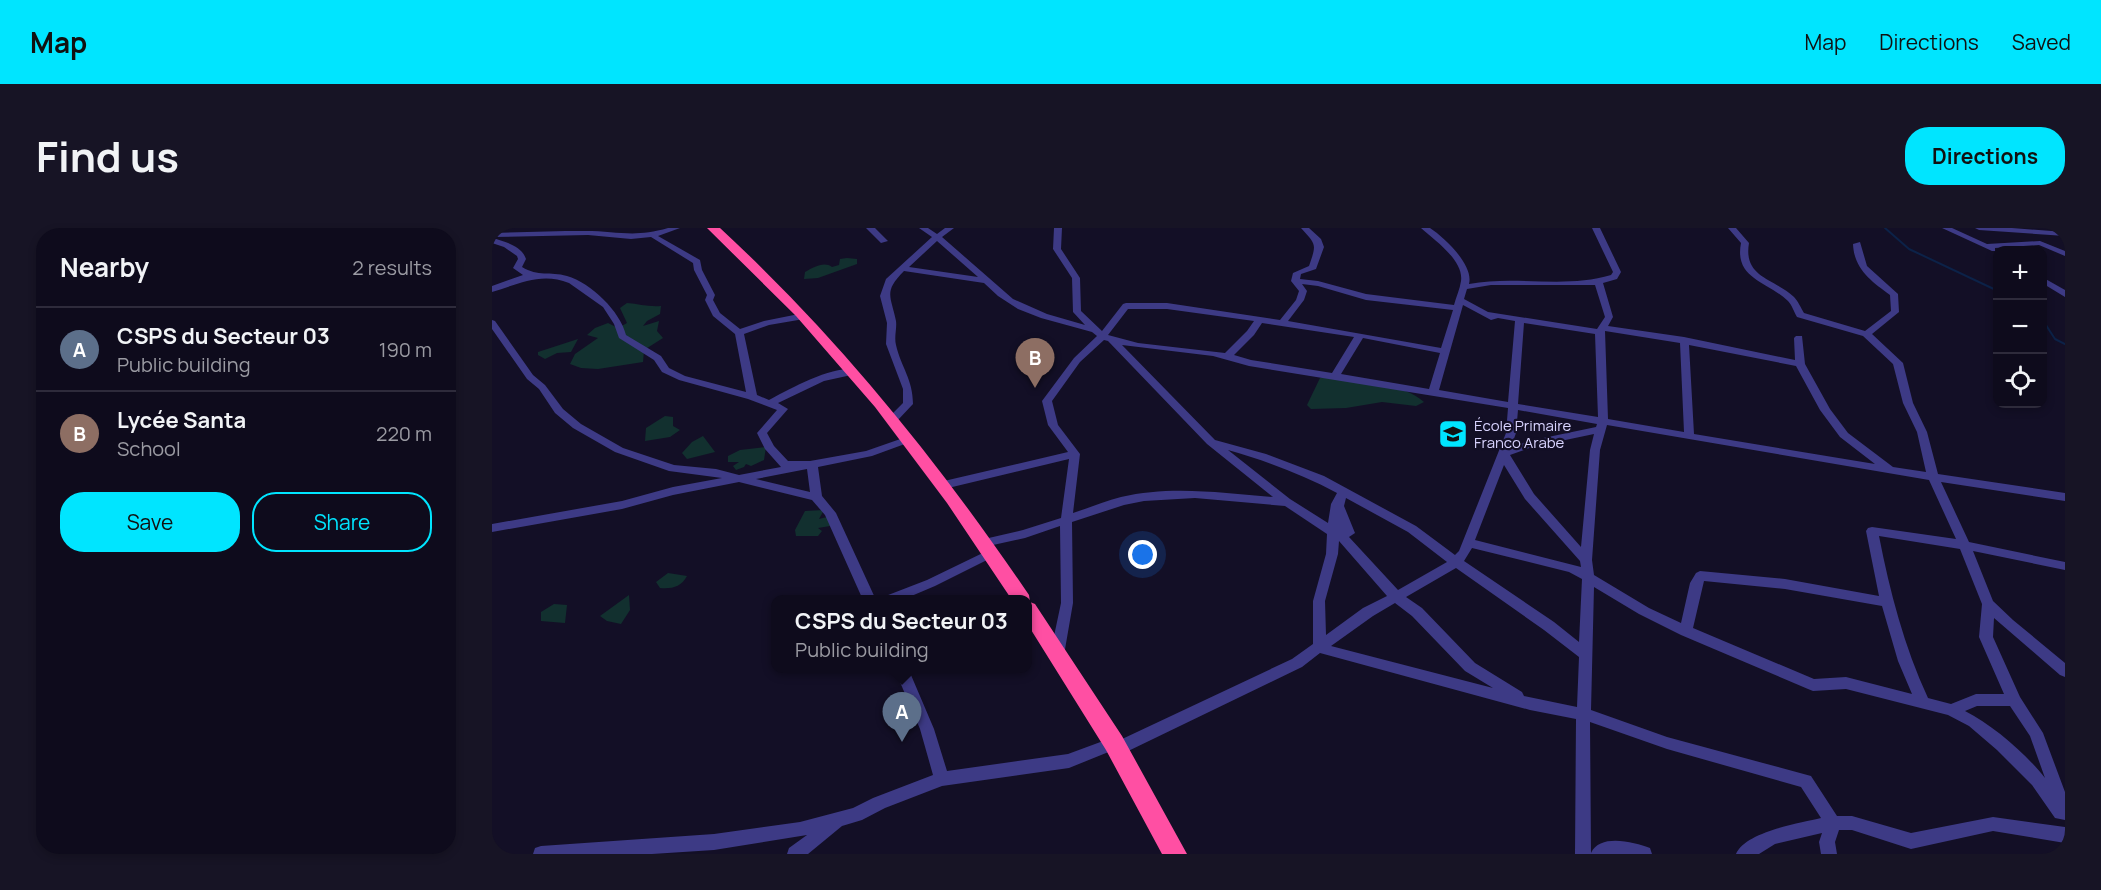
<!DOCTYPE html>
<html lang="en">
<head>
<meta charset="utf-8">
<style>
	body { margin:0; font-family:Manrope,sans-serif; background:#171425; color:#f1f3f6 }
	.controls { position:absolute; right:18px; top:18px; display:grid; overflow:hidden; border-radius:12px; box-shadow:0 3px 9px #0003 }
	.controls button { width:54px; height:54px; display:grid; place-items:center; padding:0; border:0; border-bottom:2px solid #2e2b3b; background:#0e0b1c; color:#f1f3f6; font:30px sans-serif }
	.you { position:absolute; left:651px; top:327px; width:21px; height:21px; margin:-15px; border:4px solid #fff; border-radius:50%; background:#1a73e8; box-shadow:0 0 0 9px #1a73e833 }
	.badge { display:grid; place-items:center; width:39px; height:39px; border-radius:50%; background:#00e5ff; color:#fff; font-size:20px; font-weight:700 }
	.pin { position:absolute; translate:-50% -50px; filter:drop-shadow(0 2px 3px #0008) }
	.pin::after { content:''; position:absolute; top:32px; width:21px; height:18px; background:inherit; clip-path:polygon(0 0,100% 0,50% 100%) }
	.popup { position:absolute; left:279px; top:367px; width:261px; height:78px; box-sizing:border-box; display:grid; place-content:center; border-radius:12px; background:#0e0b1c; filter:drop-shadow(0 2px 4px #0005); font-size:20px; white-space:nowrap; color:#9b9ba3 }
	.popup b { font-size:22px; color:#f1f3f6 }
	.popup::after { content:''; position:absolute; left:50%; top:100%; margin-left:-12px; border:12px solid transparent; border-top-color:#0e0b1c }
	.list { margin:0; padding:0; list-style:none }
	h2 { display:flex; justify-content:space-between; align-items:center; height:78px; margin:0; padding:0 24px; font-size:26px }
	h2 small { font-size:20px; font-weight:400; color:#9b9ba3 }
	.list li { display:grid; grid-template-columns:39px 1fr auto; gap:18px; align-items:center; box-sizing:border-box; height:84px; padding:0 24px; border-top:2px solid #2e2b3b }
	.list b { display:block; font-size:22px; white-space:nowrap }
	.list p { margin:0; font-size:20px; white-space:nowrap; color:#9b9ba3 }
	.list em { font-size:20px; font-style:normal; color:#9b9ba3 }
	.actions { display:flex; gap:12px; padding:18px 24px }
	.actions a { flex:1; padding:14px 0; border:2px solid #00e5ff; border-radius:24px; text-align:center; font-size:21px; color:#00e5ff }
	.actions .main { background:#00e5ff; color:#111 }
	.icon { flex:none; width:33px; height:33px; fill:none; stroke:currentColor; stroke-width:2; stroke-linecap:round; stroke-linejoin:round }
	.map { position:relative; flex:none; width:1573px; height:626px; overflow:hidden; border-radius:24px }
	header { display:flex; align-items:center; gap:36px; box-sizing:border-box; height:84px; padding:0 30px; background:#00e5ff; color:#111 }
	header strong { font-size:28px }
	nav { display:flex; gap:33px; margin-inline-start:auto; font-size:21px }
	.intro { display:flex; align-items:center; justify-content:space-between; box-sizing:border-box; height:144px; padding:0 36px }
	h1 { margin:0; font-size:42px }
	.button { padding:15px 27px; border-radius:24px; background:#00e5ff; color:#111; font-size:21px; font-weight:700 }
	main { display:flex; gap:36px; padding:0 36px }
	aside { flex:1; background:#0e0b1c; border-radius:24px; box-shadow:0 3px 9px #0003 }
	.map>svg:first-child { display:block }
</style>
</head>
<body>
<header>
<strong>Map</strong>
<nav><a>Map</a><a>Directions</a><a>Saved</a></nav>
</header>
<div class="intro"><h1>Find us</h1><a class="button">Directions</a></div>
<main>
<aside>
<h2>Nearby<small>2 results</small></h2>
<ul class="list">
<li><span class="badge" style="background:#5c6f8a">A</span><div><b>CSPS du Secteur 03</b><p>Public building</p></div><em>190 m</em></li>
<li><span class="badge" style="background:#8d6e63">B</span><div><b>Lycée Santa</b><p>School</p></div><em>220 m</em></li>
</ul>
<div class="actions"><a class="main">Save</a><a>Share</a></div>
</aside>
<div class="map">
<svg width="1573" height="626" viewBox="0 0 1573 626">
	<rect width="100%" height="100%" fill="#130f26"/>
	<!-- green -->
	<path fill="#12302f" d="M355,30L365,31V36L326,50L312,51L313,44C322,39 332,33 340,39L347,37L348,31Z
		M135,75C147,76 156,79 169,78L168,86L155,93L151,98L167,93L165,103L171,110L152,122L151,134L106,141L89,140L78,136L83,126L106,110L95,107L103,100L116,95L126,100L135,95L128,80Z
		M86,111L79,124L65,125L53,131L46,127V124Z
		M838,149C866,154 912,155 932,174L924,178L890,174L854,180L819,181L815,177L828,150Z
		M173,188L181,189V198L188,202L178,209L153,213L154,200Z
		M211,208L223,224L195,231L190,225L200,214Z
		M274,219L272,232L259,238L254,236L252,239L244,242L241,238L247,234H236V228L248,222Z
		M332,282L327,291L335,289L340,292L338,298L326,300L330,303L326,308H304L303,302L313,283Z
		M176,345L195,348C189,359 180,361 168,360L164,354Z
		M137,367L138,382L129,396L115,393L108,388Z
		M62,376L75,377L73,395L49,393V384Z"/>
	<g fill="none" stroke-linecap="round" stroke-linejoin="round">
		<!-- stream -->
		<path stroke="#0c2248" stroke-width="2" d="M1393,0L1417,21L1506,63
			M1550,91L1563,111L1573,116"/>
		<!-- street -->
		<path fill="#3d3a85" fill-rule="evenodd" d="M176,0H188L166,8L208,32L210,42L223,67L221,72L228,85L248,101L272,93L312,85L316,88L312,91L277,97L252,106L265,167L277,172C294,163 349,132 366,144L364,146L332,153L286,175L296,181L275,205L282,218L296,233H318L374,223L417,208L422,211L421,213L380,228L326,239L330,268L344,285L384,372H371L333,287L320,272L247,254L181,267L130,281L0,304V296L130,273L181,259L230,250L177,243L123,224L81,200L63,185L47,161L35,151L0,101V92L3,93L41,147L53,157L71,181L89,196L131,220L182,237L224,241L247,247L289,239L273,221L265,205L285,182L256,171L187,152L170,144L162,132L127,110L122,96L111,79L77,55C49,44 27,56 0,64V58L31,47L21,40L26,31L25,28L12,19L0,15V10C12,13 30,18 34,31L30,39C46,49 58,43 75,48C99,55 128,83 134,107L169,128L177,140L193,148L254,164L243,106L221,88L213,72L215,67L202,42L201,35L159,9L139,11L96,7L0,9V5C31,4 62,3 93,3C126,3 142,10 176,0ZM315,241L318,264L264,251Z
			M374,0H383L396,13L389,15Z
			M427,0H436L445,6L453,0H462L450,9L521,71L555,86L593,97L581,84L580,50L561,21L562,0H570L569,21L588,50L589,83L610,103L631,76L634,75H675L788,92L804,72L807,63L799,53L801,45L817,38C825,15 824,17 809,0H817L829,11L832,19L824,41L809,46L808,51L826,53L874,66L962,77C964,69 968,61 969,53C972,32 942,12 929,0H938C952,9 982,37 977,56C1024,47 1073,61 1119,47L1121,44L1100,0H1108L1129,44L1125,51L1111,55L1121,89L1116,98L1192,109L1303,132L1302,110L1304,108H1310L1313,136L1338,181L1356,205L1401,239L1434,244L1425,204L1411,175L1401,136L1371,108L1305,89C1302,84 1300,77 1296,73C1275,53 1242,51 1249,15L1236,0H1244L1257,15C1251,50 1282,50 1302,69C1306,73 1309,80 1312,85L1373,103L1399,83L1398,67C1379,53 1362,41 1361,16L1368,14L1375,38L1406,66L1407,84L1380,106L1411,135L1421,175L1435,204L1446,246L1573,265V273L1449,254L1477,314L1573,334V342L1481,323L1501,373L1521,392L1573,435V449L1568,447L1502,390L1501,409L1528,469L1551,505L1573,564V592L1563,590L1540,557L1505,522L1477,498L1456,487L1354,461L1321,463L1316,461L1189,407L1147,386L1102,359L1099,482L1175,509L1319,548L1345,588H1360L1419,605L1501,589L1573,599V615L1501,603L1419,621L1360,602H1347L1343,614L1345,626H1329L1327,614L1330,605L1283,616L1267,626H1244C1253,604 1307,595 1329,590L1309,559L1175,521L1098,494L1099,625C1108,605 1142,614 1158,620L1160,626H1083L1084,491L1038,482L828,425L810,439L630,526L625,527L619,523L577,540L450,558L393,580L370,592L350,598L316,626H295L297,620L315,607L222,622L160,626H41L43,620L49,618L222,606L308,594L361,580L381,570L441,547L428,501L402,440H416L442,501L455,543L576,526L622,509L628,512L800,431L821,416V373L834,326L835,306L793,278L703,270L652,273L632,277L580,294L581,375L572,427L570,431L565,432L560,431L558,427L569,375L568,298L533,310L492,319L486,315L488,312L531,302L569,290L577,231L452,261L446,257L452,253L576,224L556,197L550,173L582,130L605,108L600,104L549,90L526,81L506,68L492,55L412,43C391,64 399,68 404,93C405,101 402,109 404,117C409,139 421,151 421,176L405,193H397L396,191L397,189L411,175V161L394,116L395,95L388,68L394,51L440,9ZM445,13L486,49L417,39ZM810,56L826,58L874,72L961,82L949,120L796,93L812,72L815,63ZM999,57H1103L1113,89L1105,101L996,84L972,71L975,61ZM971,77L999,92L1006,90L1023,93L1016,174L947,162ZM636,81H675L762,93L755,103L733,125L646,115L616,107ZM770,95L862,109L840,145L759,132L742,127L762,107ZM1032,95L1103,106L1106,189L1026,176ZM1113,103L1188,115L1192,204L1116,191ZM871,110L948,125L937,161L849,146ZM612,112L616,113L715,216L781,269C731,265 679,257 629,269C613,273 597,280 581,285L588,226L566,197L560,173L588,134ZM630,117L721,128L757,138L1016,180L1014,205L967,323L963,327L924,298L832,248L774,226L723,212ZM1197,117L1304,138L1328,182L1348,209L1383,236L1202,206ZM1026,182L1105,196L1104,199L1037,213L1019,219L1024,205ZM1115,197L1437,252L1464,311L1380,299L1376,300L1374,303L1387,368L1293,351L1208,343L1204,345L1198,355L1189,395L1157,380L1102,347L1100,332L1108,222ZM1102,206L1098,222L1089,319L1042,266L1018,227L1040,219ZM736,222C774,233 810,246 845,265L839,276L836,295L798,271ZM1012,237L1033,271L1088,333L1089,339L983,312ZM854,270L916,304L955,334L906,362L857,309L863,305L852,278ZM1387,308L1468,321L1490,376L1487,409L1512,466H1484L1459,476L1436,470C1412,418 1398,364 1387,308ZM847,313L895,368L871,380L834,407L833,373L846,326ZM980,320L1077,344L1090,351L1087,414L1062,394L972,333ZM964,340L1052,402L1087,429L1085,479L1032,468L1030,464L983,435L930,380L914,369ZM1212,353L1293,361L1390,378L1406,433L1420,466L1354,449L1322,451L1201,400ZM903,375L920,388L973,443L1001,460L839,418L881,388ZM1485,478H1518L1538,508L1553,550C1534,526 1501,497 1473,483Z
			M1450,0H1460L1495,16L1548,13L1573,23V28L1547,17L1503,20V23H1500Z
			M1483,0H1520L1573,4V8L1487,2Z
			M1550,49L1573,62V69L1550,55Z
			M499,321L505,325L503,328L443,358L410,372H390L391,369L435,352Z"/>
		<!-- highway -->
		<path fill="#ff4fa3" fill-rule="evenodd" d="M215,0H228C348,111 445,232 537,367L538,374L543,376L630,508L695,626H670L614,522L536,397V372H520L455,275L383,179L304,88Z"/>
	</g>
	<!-- icons -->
	<defs>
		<g id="school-square" transform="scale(1.5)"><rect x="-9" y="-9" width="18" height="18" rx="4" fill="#00e5ff" stroke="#130f26"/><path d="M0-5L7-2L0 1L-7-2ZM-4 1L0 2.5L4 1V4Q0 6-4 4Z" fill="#111"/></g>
	</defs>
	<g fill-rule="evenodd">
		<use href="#school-square" x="961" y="206"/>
	</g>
	<g text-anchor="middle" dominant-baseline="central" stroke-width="4.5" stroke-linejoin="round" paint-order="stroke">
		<!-- poi labels -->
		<g font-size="15" fill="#d9d4ff" stroke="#130f26" text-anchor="start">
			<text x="982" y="197">École Primaire<tspan x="982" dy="17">Franco Arabe</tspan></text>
		</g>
	</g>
</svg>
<div class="controls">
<button>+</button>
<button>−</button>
<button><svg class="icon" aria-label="locate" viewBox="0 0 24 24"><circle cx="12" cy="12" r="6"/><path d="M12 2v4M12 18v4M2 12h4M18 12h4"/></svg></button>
</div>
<div class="you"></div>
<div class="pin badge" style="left:410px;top:514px;background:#5c6f8a">A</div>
<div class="popup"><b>CSPS du Secteur 03</b>Public building</div>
<div class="pin badge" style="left:543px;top:160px;background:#8d6e63">B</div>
</div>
</main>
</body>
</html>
